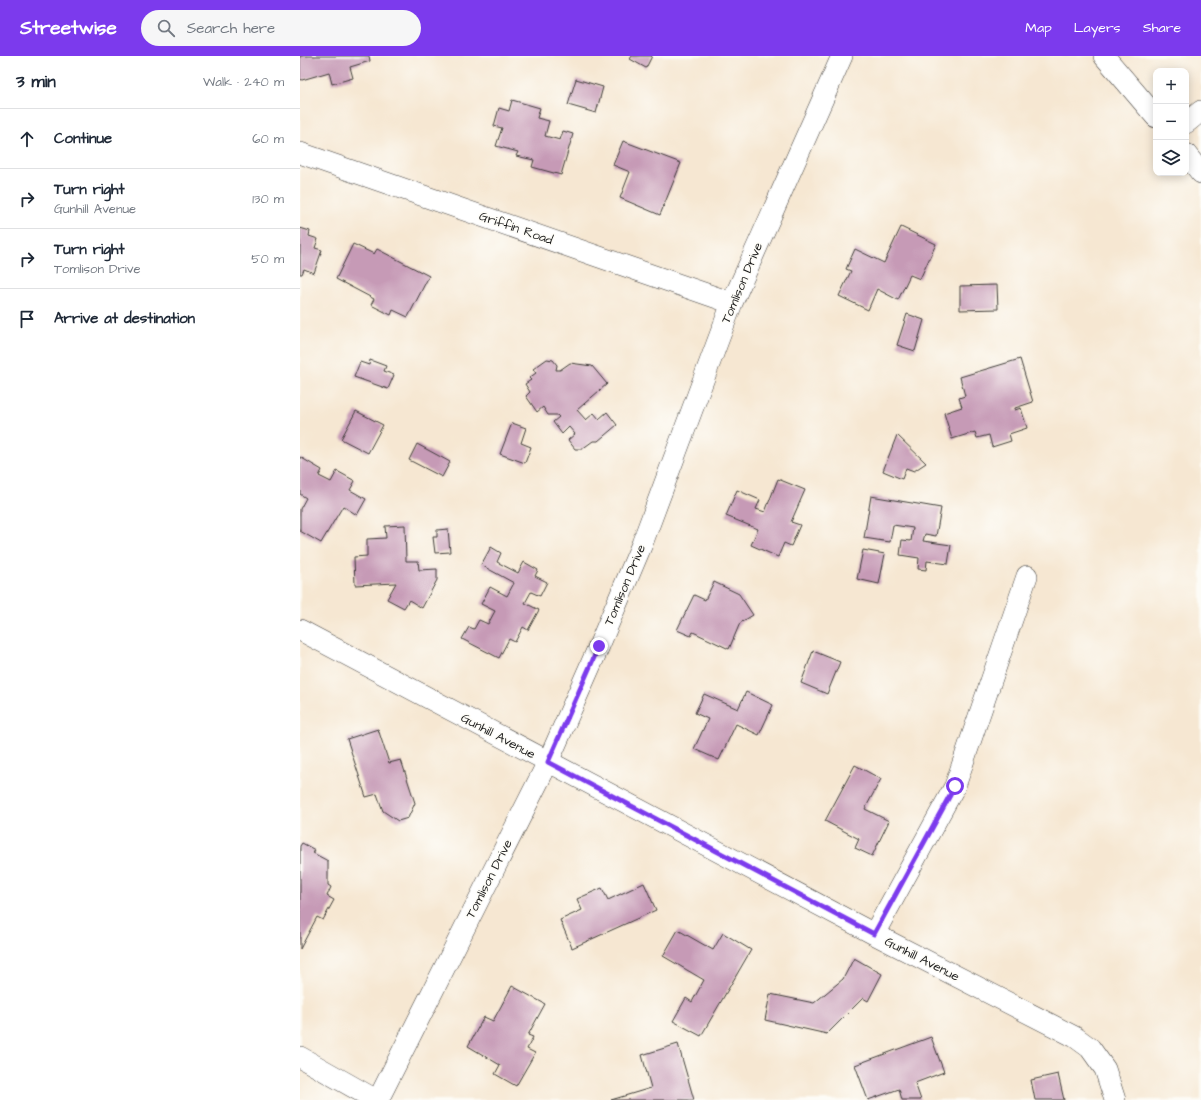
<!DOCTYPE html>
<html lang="en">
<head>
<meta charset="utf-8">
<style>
	body { margin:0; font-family:"Architects Daughter",sans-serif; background:#f6f6f7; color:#1f2937 }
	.controls { position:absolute; right:12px; top:12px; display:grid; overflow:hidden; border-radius:8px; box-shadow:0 2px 10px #0003 }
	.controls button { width:36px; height:36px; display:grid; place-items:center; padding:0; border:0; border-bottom:1px solid #e0e1e3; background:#fff; color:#1f2937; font:20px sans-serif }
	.stop { position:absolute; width:12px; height:12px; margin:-9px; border:3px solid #7c3aed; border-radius:50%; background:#fff }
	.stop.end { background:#7c3aed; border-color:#fff; box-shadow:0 1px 4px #0008 }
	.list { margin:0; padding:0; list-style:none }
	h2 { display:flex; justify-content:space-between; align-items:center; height:52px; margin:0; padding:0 16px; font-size:17px }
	h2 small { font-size:13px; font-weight:400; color:#747a83 }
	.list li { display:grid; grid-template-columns:26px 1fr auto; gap:12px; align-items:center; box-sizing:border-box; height:60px; padding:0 16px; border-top:1px solid #e0e1e3 }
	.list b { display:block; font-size:15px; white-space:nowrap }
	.list p { margin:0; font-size:13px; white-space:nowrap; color:#747a83 }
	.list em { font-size:13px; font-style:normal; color:#747a83 }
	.icon { flex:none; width:22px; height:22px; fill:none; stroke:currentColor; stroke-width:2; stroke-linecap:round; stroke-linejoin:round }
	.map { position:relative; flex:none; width:901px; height:1044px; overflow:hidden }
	header { display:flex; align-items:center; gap:24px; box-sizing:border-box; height:56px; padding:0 20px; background:#7c3aed; color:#fff }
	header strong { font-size:19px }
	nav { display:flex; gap:22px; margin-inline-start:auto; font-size:14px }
	.search { width:280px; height:36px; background:#f6f6f7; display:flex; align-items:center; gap:10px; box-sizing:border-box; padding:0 14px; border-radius:22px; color:#747a83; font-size:15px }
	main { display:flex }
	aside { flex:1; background:#fff }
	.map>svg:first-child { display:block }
</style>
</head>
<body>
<header>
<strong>Streetwise</strong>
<div class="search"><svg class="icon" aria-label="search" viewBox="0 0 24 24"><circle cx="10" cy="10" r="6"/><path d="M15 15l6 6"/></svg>Search here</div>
<nav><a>Map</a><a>Layers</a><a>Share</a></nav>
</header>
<main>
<aside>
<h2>3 min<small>Walk · 240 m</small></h2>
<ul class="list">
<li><svg class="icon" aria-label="ahead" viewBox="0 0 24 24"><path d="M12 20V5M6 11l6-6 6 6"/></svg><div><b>Continue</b></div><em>60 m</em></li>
<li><svg class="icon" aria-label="right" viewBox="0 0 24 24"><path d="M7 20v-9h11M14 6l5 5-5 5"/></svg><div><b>Turn right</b><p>Gunhill Avenue</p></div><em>130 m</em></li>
<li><svg class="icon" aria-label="right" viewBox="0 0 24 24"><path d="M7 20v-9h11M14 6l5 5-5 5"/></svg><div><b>Turn right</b><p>Tomlison Drive</p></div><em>50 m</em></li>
<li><svg class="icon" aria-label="arrive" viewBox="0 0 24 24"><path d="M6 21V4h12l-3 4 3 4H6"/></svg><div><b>Arrive at destination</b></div></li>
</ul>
</aside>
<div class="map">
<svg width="901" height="1044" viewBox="0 0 901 1044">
	<rect width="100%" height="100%" fill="#fdfcf7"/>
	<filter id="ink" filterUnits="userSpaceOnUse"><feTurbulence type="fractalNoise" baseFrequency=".025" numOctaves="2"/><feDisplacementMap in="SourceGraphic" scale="8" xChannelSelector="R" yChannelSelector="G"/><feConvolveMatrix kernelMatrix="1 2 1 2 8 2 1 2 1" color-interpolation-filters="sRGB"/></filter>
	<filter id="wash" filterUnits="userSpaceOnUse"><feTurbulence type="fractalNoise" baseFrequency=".012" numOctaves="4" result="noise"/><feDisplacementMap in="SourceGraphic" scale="16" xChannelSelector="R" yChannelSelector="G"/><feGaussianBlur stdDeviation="0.9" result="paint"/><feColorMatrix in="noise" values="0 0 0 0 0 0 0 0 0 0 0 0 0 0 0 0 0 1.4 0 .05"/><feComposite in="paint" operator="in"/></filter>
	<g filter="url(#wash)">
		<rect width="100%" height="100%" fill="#f6e7d2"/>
		<g id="blocks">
			<!-- building -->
			<path fill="#c69ab6" d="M0,0H69L70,5L50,11L53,22L32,28L29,16L2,24L0,23Z
				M332,0H352L346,12L330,3Z
				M276,23L303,31L296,57L268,49Z
				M212,44L240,52L237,62L249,65L245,80L260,84L263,75L273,78L261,119L232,111L234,104L216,100L218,96L196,90L202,72L194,70L199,52L209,55Z
				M323,85L381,107L360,159L320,142L330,116L313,109Z
				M601,171L636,188L620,223L610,219L598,244L577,233L568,254L539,240L551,215L546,213L555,193L584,207Z
				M0,172L10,175L9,180L18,183L15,192L22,194L14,217L4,213L2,218H0Z
				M53,188L74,198L77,193L129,220L108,261L93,254L91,259L71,249L74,243L36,223Z
				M697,229L698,253L660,254V230Z
				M607,258L624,264L615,295L597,289Z
				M247,303L253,304L257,309L256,314H260L270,307L292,310L307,328L277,354L286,364L294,357L299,363L307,356L317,369L298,385H293L282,393H275L268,384L275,378L269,371L262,378L253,366L259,361L257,359H248L243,351L237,356L226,340L230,336L225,328L231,324L229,322L236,317L233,313Z
				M720,303L733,346L715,352V354L721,352L727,372L709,378L711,385L692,391L689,379L677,382L675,376L652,383L644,357L662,351L659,342L665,340L660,321Z
				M70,304L86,310L84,315L94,319L88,333L54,321L60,306L69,309Z
				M56,355L83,369L68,397L41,383Z
				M212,367L226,372L221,387L231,391L225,407L200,398Z
				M597,379L626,407L614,415L606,412L602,423L583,415Z
				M117,388L150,406L142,421L109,404Z
				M0,401L22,414L19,420L31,426L37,415L55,425L50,434L66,443L57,459L43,450L21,487L0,475V453L6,442L0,438Z
				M478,423L505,434L491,466L500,469L491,490L484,487L478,501L451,489L458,473L426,460L437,434L460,444L456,453L465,456Z
				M571,440L641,452L636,480L625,478L623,485L651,489L648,508L627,505L626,514L618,513L619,502L600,499L602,484L611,485L613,472L593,469L590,486L564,482Z
				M105,469L106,505H118L119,514L137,513V524L122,552L109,544L104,552L87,543L96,527L55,529L54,501L67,500V483L86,482L85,470Z
				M148,473L150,496L135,497L133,481H137V474Z
				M191,491L201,497L197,506L218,517L224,506L238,514L235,520L247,526L240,540L231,536L225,547L239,554L228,574L223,571L215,586L209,583L199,602L162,583L169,571L174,573L179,564L188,568L195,555L181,548L190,531L207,540L214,527L181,509Z
				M563,494L585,498L579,528L557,523Z
				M414,526L439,538L453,559L440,567L429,593L393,576L391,580L377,574L394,539L405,544Z
				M513,595L540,606L527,638L501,627Z
				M446,636L473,649L459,679L436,668L419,704L394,693L408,663L395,657L404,638L438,653Z
				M78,673L89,707L101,704L115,747L108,762L98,765L83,755L77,738L66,741L47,683Z
				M555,709L581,723L565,753L589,765L572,800L555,792L559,783L525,765Z
				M2,787L15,794L13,797L28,805V829L31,831L27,840L34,844L23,864L17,861L0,893V790Z
				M344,827L356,854L272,892L260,864L282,854L277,843L302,832L308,844Z
				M378,874L413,894L423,877L451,894L401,980L373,965L386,942L392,946L404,924L363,900Z
				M554,902L582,918L568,945L563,942L527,978L465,964L470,938L514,947L543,923Z
				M212,930L245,948L228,979L233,981L227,993L235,997L216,1030L195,1018L200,1009L168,990L184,961L193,965Z
				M631,981L644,1016L615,1027L621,1044H602L599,1033L568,1044L555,1009Z
				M378,988L394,1044H311L351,1032L342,999Z
				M758,1018L764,1044H735L731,1024Z"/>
		</g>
	</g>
	<g filter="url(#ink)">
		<use href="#blocks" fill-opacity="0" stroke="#3d3a37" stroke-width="1"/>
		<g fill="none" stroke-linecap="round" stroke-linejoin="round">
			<!-- minor casing -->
			<g stroke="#3d3a37" stroke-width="22">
				<path id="minor" d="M804,0L856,61
					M886,67L901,55
					M0,97L432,247
					M886,98L901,117
					M0,574L574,878L775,981L790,992L805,1013L815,1044
					M574,878L655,730L727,520
					M0,1001L76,1044
					M78,1044L248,706L299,590L342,488L432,247L542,0"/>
			</g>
			<!-- minor -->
			<use href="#minor" stroke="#fff" stroke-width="21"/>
		</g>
	</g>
	<g fill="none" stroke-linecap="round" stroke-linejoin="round" filter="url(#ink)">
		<!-- route -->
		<path stroke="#7c3aed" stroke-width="5" d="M299,590L248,706L574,878L655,730"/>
	</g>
	<g text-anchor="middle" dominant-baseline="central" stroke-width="3" stroke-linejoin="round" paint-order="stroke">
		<!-- street labels -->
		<g font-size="13" fill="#1c1c1c" stroke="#fdfcf7">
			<text transform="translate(216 172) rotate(19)">Griffin Road</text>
			<text transform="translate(442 227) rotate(-67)">Tomlison Drive</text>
			<text transform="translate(325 529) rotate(-67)">Tomlison Drive</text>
			<text transform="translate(198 680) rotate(28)">Gunhill Avenue</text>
			<text transform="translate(189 823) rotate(-63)">Tomlison Drive</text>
			<text transform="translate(622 903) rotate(27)">Gunhill Avenue</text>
		</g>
	</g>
</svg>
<div class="controls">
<button>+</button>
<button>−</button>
<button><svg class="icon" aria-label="layers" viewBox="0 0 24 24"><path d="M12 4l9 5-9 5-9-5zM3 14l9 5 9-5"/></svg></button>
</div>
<div class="stop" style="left:655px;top:730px"></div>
<div class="stop end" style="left:299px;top:590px"></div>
</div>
</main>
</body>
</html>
